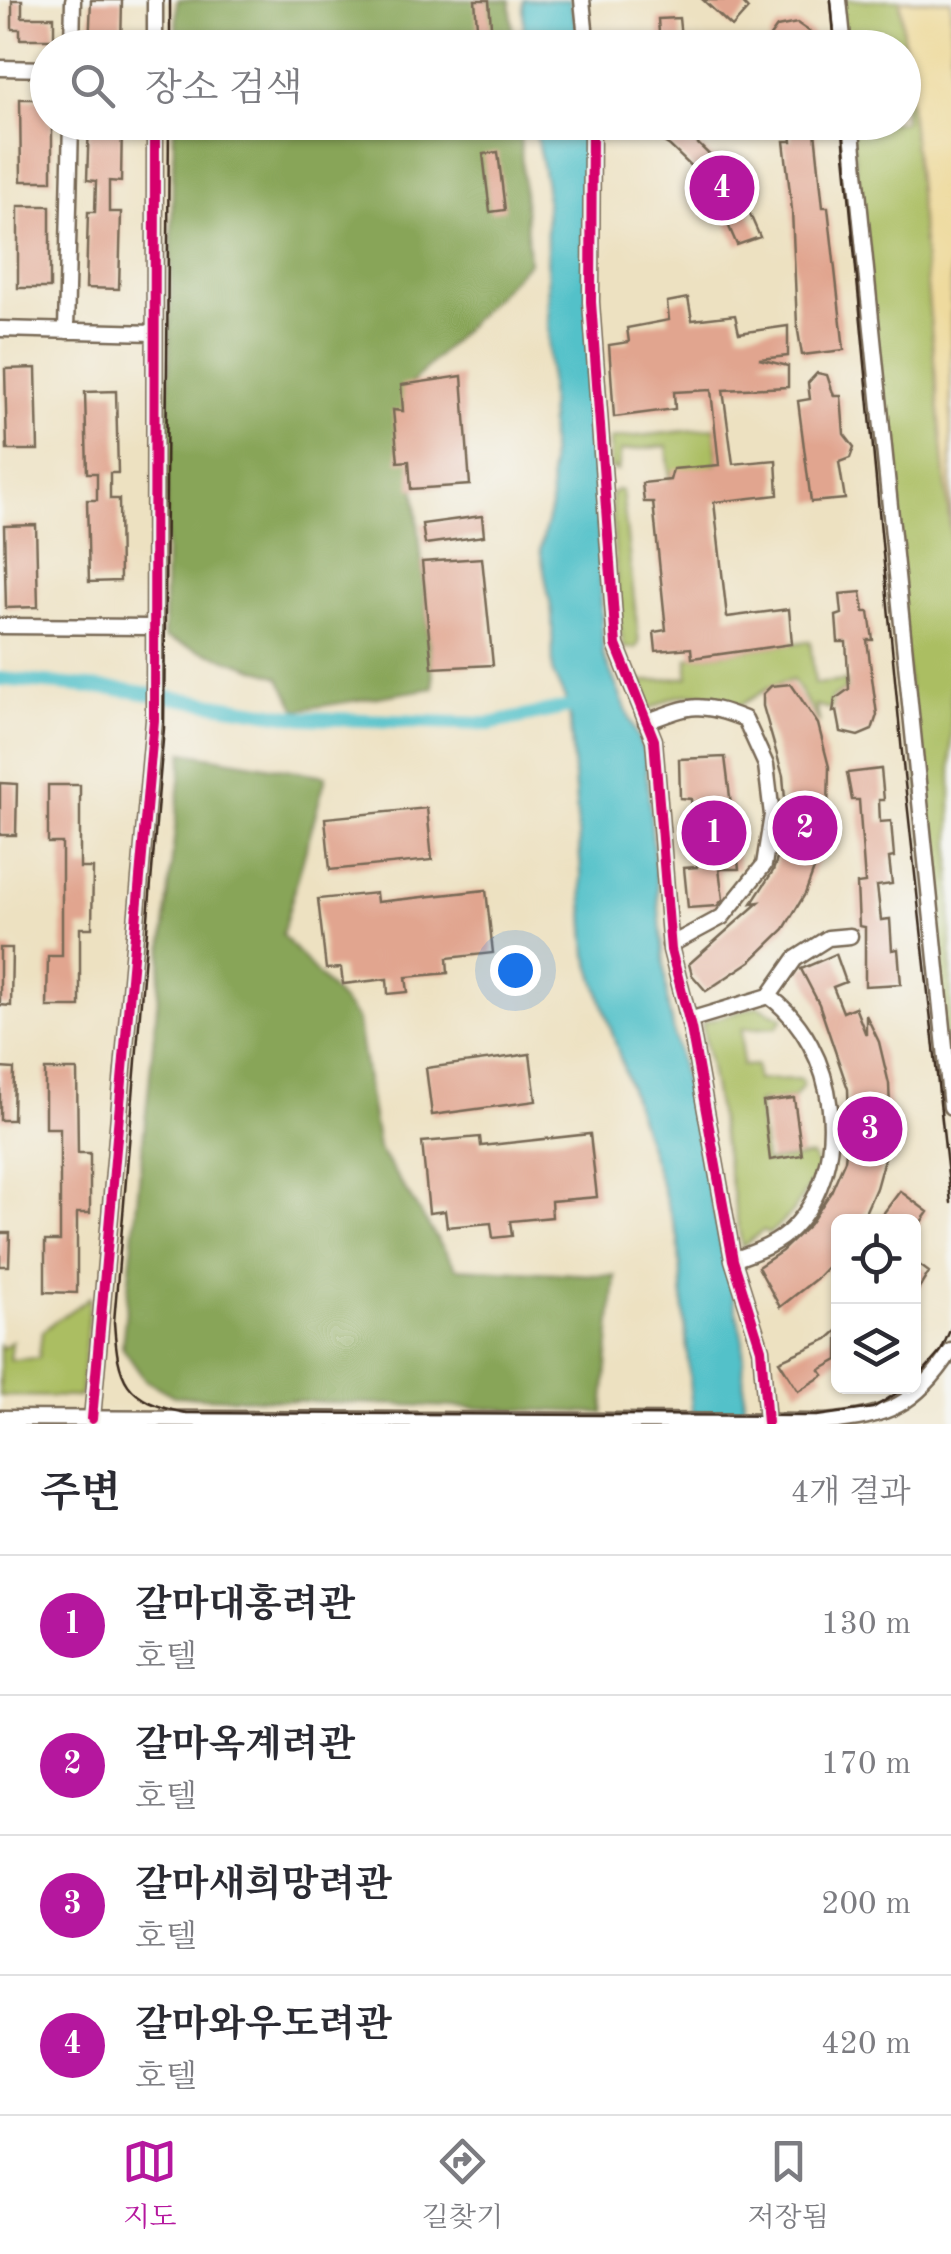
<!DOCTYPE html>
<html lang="ko">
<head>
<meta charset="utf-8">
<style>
	body { margin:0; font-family:"Old Standard TT","Noto Serif KR",serif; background:#f2f2f3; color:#2b2b33 }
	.controls { position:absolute; right:30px; bottom:30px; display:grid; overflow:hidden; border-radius:15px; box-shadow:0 2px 8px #0004 }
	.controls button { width:90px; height:90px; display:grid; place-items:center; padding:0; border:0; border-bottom:2px solid #e1e1e2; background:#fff; color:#2b2b33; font:50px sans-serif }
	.you { position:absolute; left:515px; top:970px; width:35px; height:35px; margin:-25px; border:8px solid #fff; border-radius:50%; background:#1a73e8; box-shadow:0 0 0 15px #1a73e833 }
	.badge { display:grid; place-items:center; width:65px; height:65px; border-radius:50%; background:#b5179e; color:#fff; font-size:32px; font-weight:700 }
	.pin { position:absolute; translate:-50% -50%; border:5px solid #fff; box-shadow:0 2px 10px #0006 }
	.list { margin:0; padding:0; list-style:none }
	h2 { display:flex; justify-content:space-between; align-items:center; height:130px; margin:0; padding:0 40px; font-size:42px }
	h2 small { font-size:32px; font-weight:400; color:#7c7c81 }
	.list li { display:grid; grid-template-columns:65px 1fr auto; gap:30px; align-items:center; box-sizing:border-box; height:140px; padding:0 40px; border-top:2px solid #e1e1e2 }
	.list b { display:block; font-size:38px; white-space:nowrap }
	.list p { margin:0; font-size:32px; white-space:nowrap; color:#7c7c81 }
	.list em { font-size:32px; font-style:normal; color:#7c7c81 }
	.icon { flex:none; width:55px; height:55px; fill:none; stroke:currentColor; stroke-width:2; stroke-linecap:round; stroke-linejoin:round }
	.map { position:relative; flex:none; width:951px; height:1424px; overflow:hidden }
	.search { position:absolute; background:#fff; box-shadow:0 2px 8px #0004; left:30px; right:30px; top:30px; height:110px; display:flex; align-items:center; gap:25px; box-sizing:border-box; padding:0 35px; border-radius:55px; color:#7c7c81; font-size:38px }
	.sheet { height:690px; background:#fff }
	nav { display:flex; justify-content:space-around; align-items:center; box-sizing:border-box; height:140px; border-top:2px solid #e1e1e2; background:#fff; font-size:28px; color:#7c7c81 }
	nav a { display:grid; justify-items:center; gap:5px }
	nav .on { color:#b5179e }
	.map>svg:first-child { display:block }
</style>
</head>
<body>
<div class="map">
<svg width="951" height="1424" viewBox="0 0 951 1424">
	<rect width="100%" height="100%" fill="#f6f6f2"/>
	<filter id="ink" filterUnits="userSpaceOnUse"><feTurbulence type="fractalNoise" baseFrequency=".01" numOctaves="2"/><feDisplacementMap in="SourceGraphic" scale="20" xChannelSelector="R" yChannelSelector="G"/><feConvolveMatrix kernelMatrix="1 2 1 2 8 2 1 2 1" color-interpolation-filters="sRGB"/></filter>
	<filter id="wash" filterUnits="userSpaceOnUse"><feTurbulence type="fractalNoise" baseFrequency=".0048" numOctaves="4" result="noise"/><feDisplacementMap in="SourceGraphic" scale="40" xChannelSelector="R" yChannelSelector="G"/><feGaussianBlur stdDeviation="2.25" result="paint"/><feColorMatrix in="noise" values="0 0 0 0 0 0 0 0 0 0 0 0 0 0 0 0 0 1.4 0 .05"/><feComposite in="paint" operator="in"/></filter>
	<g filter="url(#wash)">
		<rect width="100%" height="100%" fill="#ede1c1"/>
		<!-- green -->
		<path fill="#abbe62" stroke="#737440" stroke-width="2.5" d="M839,0H900L951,538V1107L851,123L904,122V48L844,47Z
			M715,428L717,465L670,480L667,446L621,451L618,471L610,468V439Z
			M617,490L622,491L639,643L636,648H624L619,622L611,494Z
			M810,641L815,684L846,681V689L832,698L830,709L815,705L820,723L793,680C766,685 761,695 738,706C715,695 698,690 672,698C664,701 658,706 649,709L638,682L688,677V658Z
			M758,1006L783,1018L777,1027L742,1029V1066L756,1065L757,1080L801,1079L803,1086L794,1098L758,1102L765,1162L812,1156L819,1170L793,1212L769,1234L764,1230L742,1247L702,1023Z
			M90,1297L81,1394L78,1397L0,1396V1345L3,1348L12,1341L10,1360L39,1358L42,1331Z"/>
		<!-- forest -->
		<path fill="#88a558" stroke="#62683b" stroke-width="2.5" d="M177,0H510L514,47L176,48Z
			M174,123H519L529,262L405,390L434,688L297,710L279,677L164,638Z
			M183,752L326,776L282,935L357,1018L378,1148L456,1268L615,1276L603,1413L174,1396L145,1380L122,1347Z"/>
		<!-- sand -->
		<path fill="#eeda9e" stroke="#94825e" stroke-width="2.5" d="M900,0H951V538Z"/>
		<!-- water -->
		<path fill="#53c1c9" stroke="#477674" stroke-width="2.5" d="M523,0H570L582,47H524Z
			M534,123H585L603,654L645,755L668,1007L743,1341L744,1424H693L678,1237L587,955L569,707L553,673L552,613L540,549L551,507L546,186Z"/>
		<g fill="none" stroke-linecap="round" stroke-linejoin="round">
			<!-- canal -->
			<path stroke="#53c1c9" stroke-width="14" d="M0,679L125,690L304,718L489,724L569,707"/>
		</g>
		<g id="blocks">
			<!-- building -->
			<path fill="#e1a58f" d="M12,0H22V17H54V39H20V29H12Z
				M91,0H122L121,48H89Z
				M475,0H489L492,39L478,40Z
				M703,0H740L748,9L732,27Z
				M679,18L682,48H660L658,19Z
				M797,23L813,34V48H771L769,38L777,27Z
				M20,99H48V122H52V181H21Z
				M89,122H122L121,182L109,181V212H121L119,289L86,288L88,212H95L96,181L87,180Z
				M633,122H673L690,136L724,169L745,203L760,237L737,245L719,204L699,174L670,146Z
				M790,122H814L823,207H828L844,350L802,355L797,325L792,210L784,141H792Z
				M498,152L505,210L490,212L483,154Z
				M18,206H50V288H18Z
				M688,298L692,320L735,315L739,333L788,326V356L759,359L788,366V387L723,390L733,464L776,460L778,495L714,502L727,617L789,609L792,644L692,658L691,648L656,651L654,632L666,630L653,502H644L642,483L670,480L673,469L719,465L711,390L674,392L675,409L614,417L609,345L629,342L627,328L669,320L667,302Z
				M36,368L38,450H7L5,369Z
				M817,373L827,375L834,396H841L844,434L854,447L850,458L839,462L845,499L811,502L798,401L810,399L808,383Z
				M462,376L470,485L411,489L409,461L398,462L393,410L403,411L401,385Z
				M116,391L118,473H110V499H119L120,581L89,582L87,500H97V473H87L85,392Z
				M482,516L484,536L425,544L422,524Z
				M36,525L38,607L6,608L4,526Z
				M482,558L493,665L432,668L422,562Z
				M861,592L864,612H869L873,640H867L877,715L872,730L858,736L841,732L837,711L833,712L835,699L849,689L846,642H838L836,616L842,614L840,594Z
				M791,684L818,724L829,767L828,810L821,850L805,894L784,929L751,961L706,991L692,975L689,964L759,902L752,903L773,871L782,844L786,811L783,776L763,706V694L771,686Z
				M725,757L739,869H719L723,899L717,906L688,908L684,868L697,867L691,799L680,798L679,759Z
				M881,769L884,800H879L880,822L891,821L894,857L889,858L892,884L877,886L881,920L890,919L892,950L898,949L901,984L865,986V927L859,926L857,884L865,883L859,800H852L847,773Z
				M0,783L17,784L16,835H0Z
				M48,785H80V868H93L92,928H80V1007H47L48,956H62V843H48Z
				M427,808L432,860L330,870L325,818Z
				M486,890L493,953L447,958L448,973L406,977L408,992L388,994L387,979L343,984L341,968L326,969L318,899L376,893L377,902Z
				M0,948H12L11,1006L0,1005Z
				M836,954L846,982L833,987L843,1012L855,1007L866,1035V1015L879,1042L889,1084L891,1134L876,1188L861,1222H838V1256L817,1278L780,1307L758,1267L782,1251L810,1224L831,1192L845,1160L849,1124L848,1089L819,1004L801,969Z
				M530,1054L536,1101L432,1115L426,1068Z
				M0,1068L14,1069L13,1120H0Z
				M45,1070H77L78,1153H90V1213H77V1293L45,1292V1241H60V1128H45Z
				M794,1098L802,1155L770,1160L763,1102Z
				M590,1134L597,1197L551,1201L552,1217L510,1221L512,1236L493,1238L491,1223L447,1227L445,1211L429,1213L422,1142L480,1137L481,1146Z
				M900,1191L928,1212L914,1232V1222H877Z
				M0,1233H10L9,1266H0Z
				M914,1261L929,1272L914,1297Z
				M838,1330V1360L820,1370L824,1375L798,1391L779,1361L828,1339Z"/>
		</g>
	</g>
	<g filter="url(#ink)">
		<use href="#blocks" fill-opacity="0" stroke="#796a57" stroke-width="2.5"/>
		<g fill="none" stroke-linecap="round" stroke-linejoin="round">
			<!-- minor casing -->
			<g stroke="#796a57" stroke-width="19">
				<path id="minor" d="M582,0L587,48
					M839,0L844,48
					M72,48L73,0
					M155,48V0
					M0,68L48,69
					M592,122L591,302L616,645L654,740L671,950L691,1028L733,1260L761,1349L767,1423
					M851,122L951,1107
					M0,329L154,333
					M66,331L71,122
					M0,626L153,627
					M646,722C691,705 699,701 745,719L766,765L772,815L764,865L722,917L670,945
					M689,1020L769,996L795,959L828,938L850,936
					M733,1260C755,1252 777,1245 793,1228C854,1164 838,1047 769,996
					M0,1418L825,1422C887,1417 916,1405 951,1351
					M92,1419L154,720L155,122"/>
			</g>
			<!-- minor -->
			<use href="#minor" stroke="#fff" stroke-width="14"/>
			<!-- tram -->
			<path stroke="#3b2a1e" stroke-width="2.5" d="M831,0L835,48
				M170,48V0
				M169,122L164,728L114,1322C118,1381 124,1401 186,1413L817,1416L873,1408L908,1386
				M842,122L904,774L951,1203
				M914,1382L941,1351L951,1328"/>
			<!-- cycleway casing -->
			<g stroke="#f6f6f2" stroke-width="16">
				<path id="cycleway" d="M592,122L591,302L616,645L654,740L671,950L691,1028L733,1260L761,1349L767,1423
					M92,1419L154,720L155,122"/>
			</g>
			<!-- cycleway -->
			<use href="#cycleway" stroke="#d6006c" stroke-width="10"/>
		</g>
	</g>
</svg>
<div class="controls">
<button><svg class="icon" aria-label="locate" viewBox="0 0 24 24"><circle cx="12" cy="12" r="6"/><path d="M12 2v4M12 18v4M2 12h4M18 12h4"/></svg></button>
<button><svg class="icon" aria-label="layers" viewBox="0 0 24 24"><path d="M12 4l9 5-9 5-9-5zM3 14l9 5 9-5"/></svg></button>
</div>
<div class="you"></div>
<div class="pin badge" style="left:714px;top:833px">1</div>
<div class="pin badge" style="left:805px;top:828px">2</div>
<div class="pin badge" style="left:870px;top:1129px">3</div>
<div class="pin badge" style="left:722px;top:188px">4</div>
<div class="search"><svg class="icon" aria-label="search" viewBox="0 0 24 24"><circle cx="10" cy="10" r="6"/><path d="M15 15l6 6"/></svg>장소 검색</div>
</div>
<section class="sheet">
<h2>주변<small>4개 결과</small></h2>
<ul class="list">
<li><span class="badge">1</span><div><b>갈마대홍려관</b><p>호텔</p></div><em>130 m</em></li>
<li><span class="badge">2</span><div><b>갈마옥계려관</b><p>호텔</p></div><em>170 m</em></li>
<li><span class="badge">3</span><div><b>갈마새희망려관</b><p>호텔</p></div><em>200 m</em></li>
<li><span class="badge">4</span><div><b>갈마와우도려관</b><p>호텔</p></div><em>420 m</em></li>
</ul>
</section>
<nav>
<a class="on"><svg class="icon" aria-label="map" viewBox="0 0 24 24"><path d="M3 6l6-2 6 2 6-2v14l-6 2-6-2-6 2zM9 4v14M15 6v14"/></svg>지도</a>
<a><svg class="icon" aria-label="directions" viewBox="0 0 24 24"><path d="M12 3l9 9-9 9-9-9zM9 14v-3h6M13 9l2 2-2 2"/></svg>길찾기</a>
<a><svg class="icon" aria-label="saved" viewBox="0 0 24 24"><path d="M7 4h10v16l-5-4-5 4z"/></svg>저장됨</a>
</nav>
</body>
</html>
